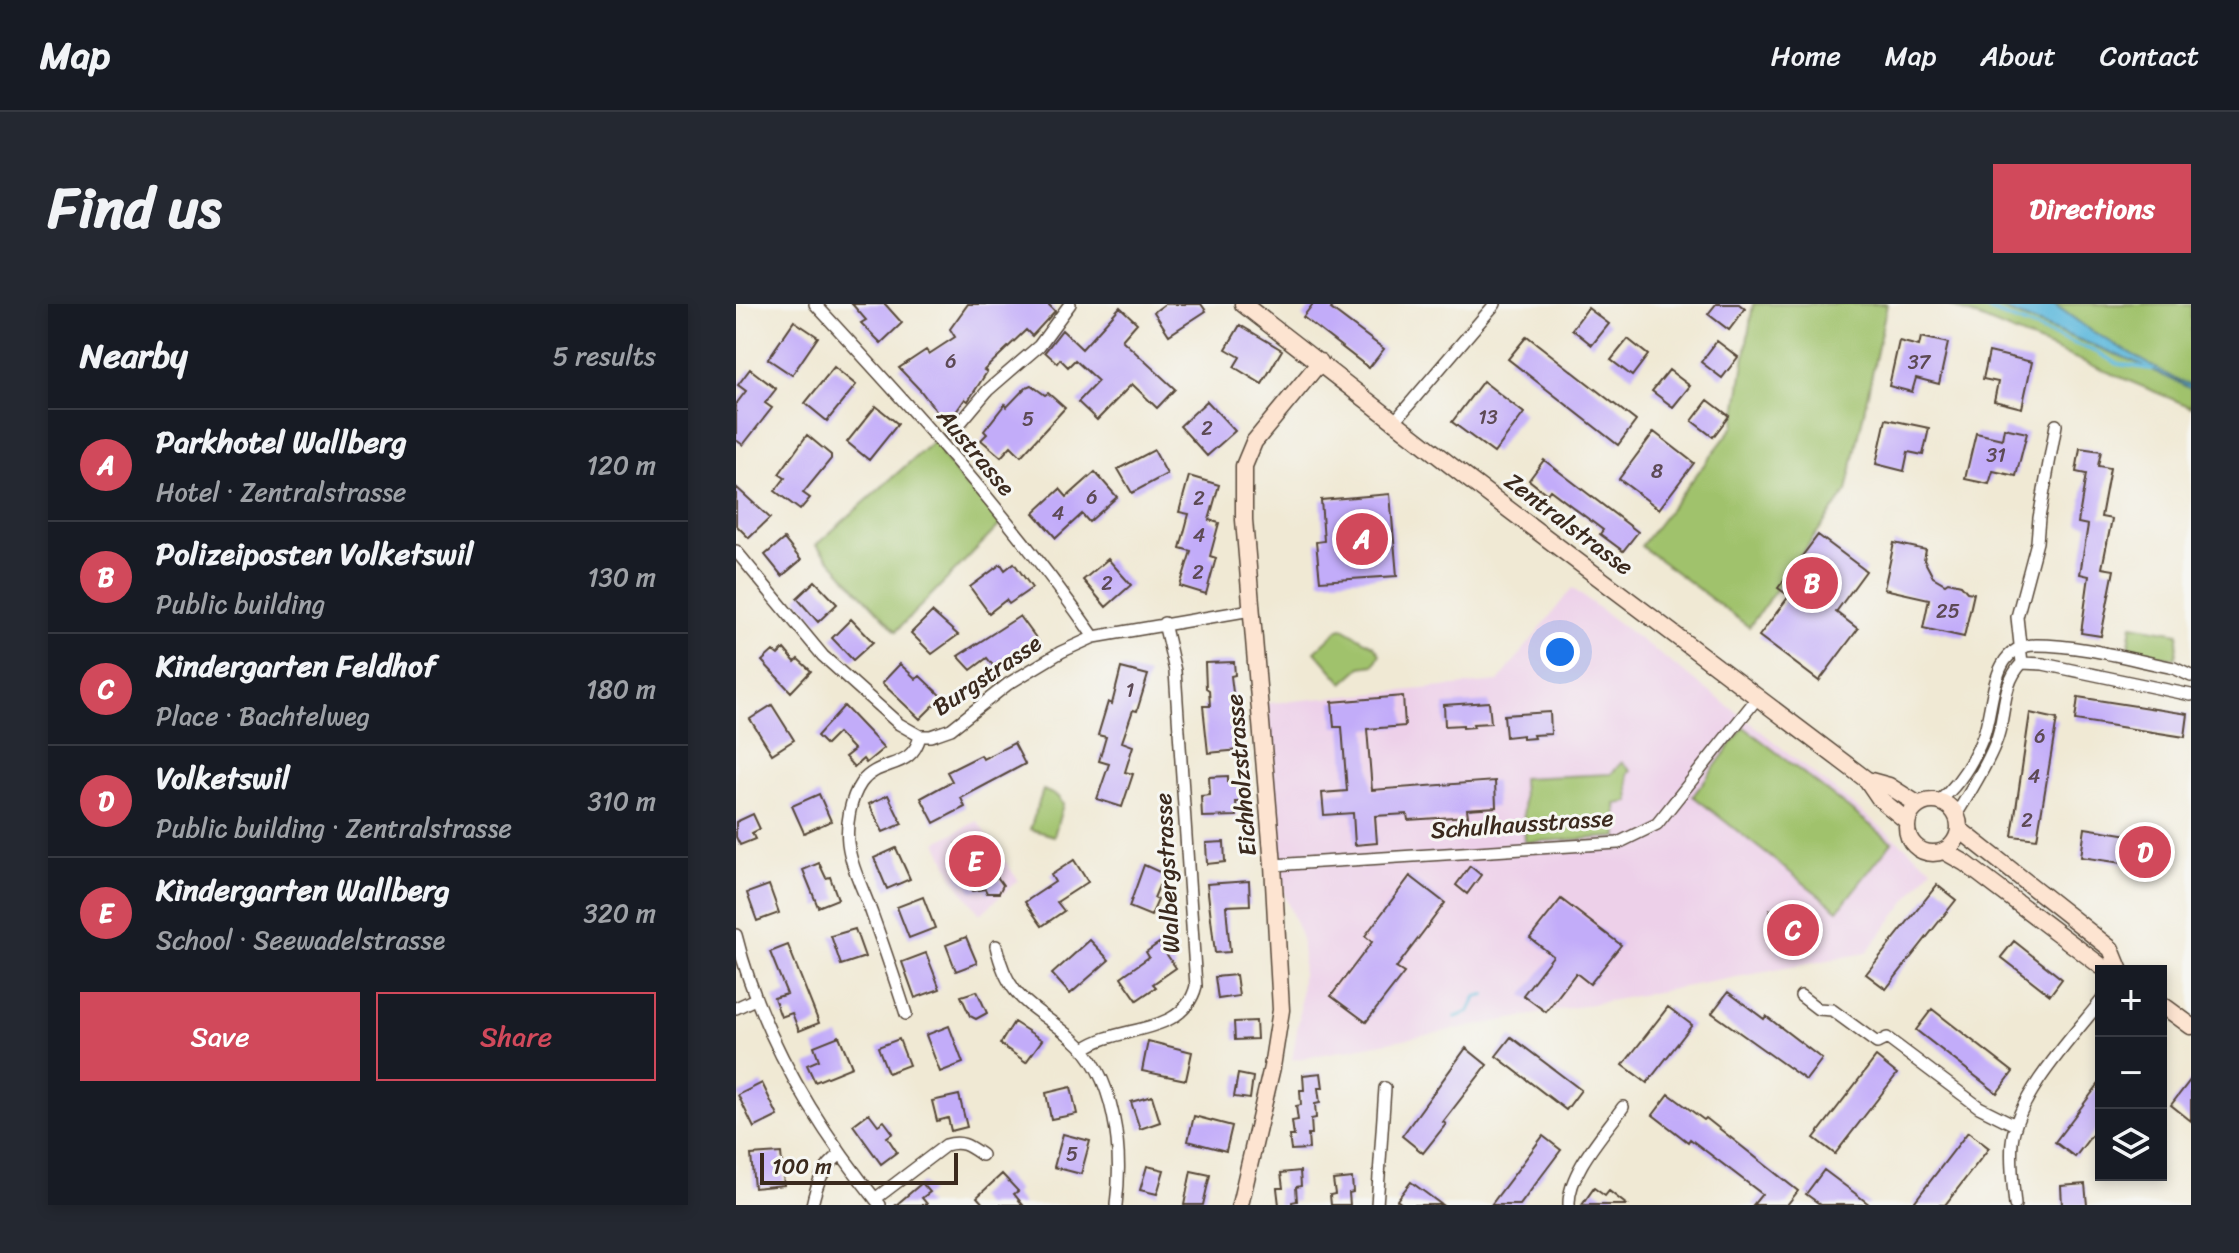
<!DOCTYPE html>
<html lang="en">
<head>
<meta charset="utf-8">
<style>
	body { margin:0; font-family:Sriracha,sans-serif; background:#242831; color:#f1f3f6 }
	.controls { position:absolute; right:24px; bottom:24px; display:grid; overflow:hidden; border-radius:0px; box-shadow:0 4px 12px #0003 }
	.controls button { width:72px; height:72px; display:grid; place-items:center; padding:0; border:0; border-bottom:2px solid #363941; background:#171b24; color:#f1f3f6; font:40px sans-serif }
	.scale { position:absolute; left:24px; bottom:20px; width:198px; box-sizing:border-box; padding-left:8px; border:4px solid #3b2a1e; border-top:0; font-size:22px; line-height:28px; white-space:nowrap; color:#3b2a1e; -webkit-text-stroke:6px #f6f6f2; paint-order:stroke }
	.you { position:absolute; left:824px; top:348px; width:28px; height:28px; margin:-20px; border:6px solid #fff; border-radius:50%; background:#1a73e8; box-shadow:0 0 0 12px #1a73e833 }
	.badge { display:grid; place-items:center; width:52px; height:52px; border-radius:50%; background:#d1495b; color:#fff; font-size:26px; font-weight:700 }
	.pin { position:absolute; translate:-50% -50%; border:4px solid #fff; box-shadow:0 2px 8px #0006 }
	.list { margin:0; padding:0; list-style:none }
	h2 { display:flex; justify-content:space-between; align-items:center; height:104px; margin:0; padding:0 32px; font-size:34px }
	h2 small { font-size:26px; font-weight:400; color:#9ea1a6 }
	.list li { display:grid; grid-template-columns:52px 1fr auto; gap:24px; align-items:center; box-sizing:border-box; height:112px; padding:0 32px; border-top:2px solid #363941 }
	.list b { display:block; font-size:30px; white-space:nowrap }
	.list p { margin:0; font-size:26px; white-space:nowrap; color:#9ea1a6 }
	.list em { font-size:26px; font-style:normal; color:#9ea1a6 }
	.actions { display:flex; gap:16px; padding:24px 32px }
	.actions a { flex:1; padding:18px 0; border:2px solid #d1495b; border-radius:0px; text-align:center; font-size:28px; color:#d1495b }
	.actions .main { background:#d1495b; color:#fff }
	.icon { flex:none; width:44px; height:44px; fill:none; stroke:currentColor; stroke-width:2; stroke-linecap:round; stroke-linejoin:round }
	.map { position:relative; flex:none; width:1455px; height:901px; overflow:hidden; border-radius:0px }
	header { display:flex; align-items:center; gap:48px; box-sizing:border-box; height:112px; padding:0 40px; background:#171b24; border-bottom:2px solid #363941 }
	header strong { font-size:38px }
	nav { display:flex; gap:44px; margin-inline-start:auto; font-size:28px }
	.intro { display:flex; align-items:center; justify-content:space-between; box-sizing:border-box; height:192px; padding:0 48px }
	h1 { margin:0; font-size:56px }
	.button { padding:20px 36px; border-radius:0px; background:#d1495b; color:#fff; font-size:28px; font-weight:700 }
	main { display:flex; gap:48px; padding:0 48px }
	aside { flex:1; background:#171b24; border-radius:0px; box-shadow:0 4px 12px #0003 }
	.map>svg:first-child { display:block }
</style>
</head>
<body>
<header>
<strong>Map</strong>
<nav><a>Home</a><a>Map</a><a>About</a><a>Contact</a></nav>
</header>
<div class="intro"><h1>Find us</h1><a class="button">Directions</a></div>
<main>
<aside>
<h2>Nearby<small>5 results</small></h2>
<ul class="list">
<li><span class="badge">A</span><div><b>Parkhotel Wallberg</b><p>Hotel · Zentralstrasse</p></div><em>120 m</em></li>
<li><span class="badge">B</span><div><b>Polizeiposten Volketswil</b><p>Public building</p></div><em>130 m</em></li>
<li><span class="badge">C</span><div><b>Kindergarten Feldhof</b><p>Place · Bachtelweg</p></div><em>180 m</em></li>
<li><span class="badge">D</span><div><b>Volketswil</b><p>Public building · Zentralstrasse</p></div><em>310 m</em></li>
<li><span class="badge">E</span><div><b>Kindergarten Wallberg</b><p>School · Seewadelstrasse</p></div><em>320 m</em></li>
</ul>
<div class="actions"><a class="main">Save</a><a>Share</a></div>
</aside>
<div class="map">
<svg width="1455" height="901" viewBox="0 0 1455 901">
	<rect width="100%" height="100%" fill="#f6f6f2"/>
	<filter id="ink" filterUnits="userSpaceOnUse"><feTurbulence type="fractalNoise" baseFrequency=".0125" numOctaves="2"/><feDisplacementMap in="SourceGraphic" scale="16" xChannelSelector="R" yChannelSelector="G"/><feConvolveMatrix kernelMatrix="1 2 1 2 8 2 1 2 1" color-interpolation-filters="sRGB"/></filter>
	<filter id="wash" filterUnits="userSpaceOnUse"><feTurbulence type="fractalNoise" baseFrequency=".006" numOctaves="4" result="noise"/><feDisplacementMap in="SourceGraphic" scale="32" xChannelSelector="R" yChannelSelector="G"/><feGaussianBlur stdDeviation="1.8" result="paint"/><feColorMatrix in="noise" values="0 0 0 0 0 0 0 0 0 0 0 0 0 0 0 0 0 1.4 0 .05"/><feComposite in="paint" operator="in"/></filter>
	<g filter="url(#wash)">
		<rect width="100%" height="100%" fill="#f0e9d4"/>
		<!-- built -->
		<path fill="#edd0e9" d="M836,284L1007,413L1196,564L1130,649L556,756L564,708L567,654L565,632L548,590L524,400L762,378Z
			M241,517L282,576L246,609H243L219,577L201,538Z"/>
		<!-- green -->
		<path fill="#a0c26c" stroke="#6e7645" stroke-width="2" d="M1017,0H1151L1111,187L1013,323L905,242L998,122Z
			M1210,0H1455V103Z
			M200,135L209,145L205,151L231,183L237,178L269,216L160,327L80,241Z
			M1396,321L1443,329L1439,354L1392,347Z
			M607,324L638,342L644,350L638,361L625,363L607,379L579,347L603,325Z
			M1008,423L1156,538L1102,606L957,492Z
			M886,458L895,467L892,470L894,498L880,500L882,533L789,538L786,474L875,470Z
			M307,486L321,492L327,500L318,532L294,525Z"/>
		<!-- water -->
		<path fill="#60badd" stroke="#4e727e" stroke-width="2" d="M1252,0H1318L1354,26L1441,76L1455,81V85L1397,57Z"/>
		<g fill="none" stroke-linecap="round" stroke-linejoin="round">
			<!-- stream -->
			<path stroke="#60badd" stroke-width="4" d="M1237,0L1363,49L1382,60L1415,65
				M720,713L733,708L740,693L749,691"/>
		</g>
		<g id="blocks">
			<!-- building -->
			<path fill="#c2acf9" d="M116,0H149L166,19L145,39L125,19L130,16Z
				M232,0H312L319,7L296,32L290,26L248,66L251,68L234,94L232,97L229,95L211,121L184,86L163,64L190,46L193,50L219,33L214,25Z
				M429,0H465L470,7L433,31L418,8Z
				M577,0H599L595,5L648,45L633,64L567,13Z
				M980,0H1003L1009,5L993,26L972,10Z
				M384,3L401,19L386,36L439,85L421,104L396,80L361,116L342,98L362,77L339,56L332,63L324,55L321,59L309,48L326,26L346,45Z
				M852,4L873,20L856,41L836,25Z
				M58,17L82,33L56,71L32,55Z
				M504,21L546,46L526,80L498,63L504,53L490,45Z
				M791,32L900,117L882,141L772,55Z
				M1185,33L1212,39L1203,80L1180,74L1176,88L1153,82L1163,37L1183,42Z
				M892,35L912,51L896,72L875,56Z
				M981,37L1002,53L986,74L965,58Z
				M1253,48L1296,58L1286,104L1258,97L1262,78L1247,75Z
				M98,63L120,81L91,117L69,99Z
				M14,65L40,85L29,99L36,104L7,141L0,136V100L10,87L2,81Z
				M933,66L954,82L937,103L916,87Z
				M747,77L788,109L758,149L716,118Z
				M295,81L309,91L312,89L329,104L285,152L275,142L265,153L245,136L251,130L248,127L269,100L271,103L290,83Z
				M972,96L993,112L977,133L956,117Z
				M471,97L499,127L471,152L444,122Z
				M140,102L162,120L133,156L111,138Z
				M1150,115L1193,124L1187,151L1172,148L1168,167L1140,160Z
				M1268,124L1291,129L1280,172L1257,167L1253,180L1229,175L1240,129L1266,135Z
				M918,128L958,159L923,205L883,175Z
				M71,131L95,151V155L67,189L74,194L64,206L39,187L49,174L43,170Z
				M1344,144L1365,147L1362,162L1374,164L1365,213L1376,215L1366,264L1378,266L1365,332L1345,329L1353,272L1344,270L1352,221L1342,219L1350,170L1340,168Z
				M418,146L431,170L396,189L382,165Z
				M808,156L902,228L887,247L864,230L867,226L814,186L811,190L793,176Z
				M359,168L381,193L353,218L346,210L320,234L298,209L324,185L331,193Z
				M453,172L483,181L473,216L483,219L474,252L480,254L470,290L444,282L455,247L444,244L453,210L443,208Z
				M0,183L34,214L13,234L0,221Z
				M654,190L661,272L584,277L580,238L588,237L585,196Z
				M1082,231L1130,267L1100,308L1122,325L1083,377L1023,332L1053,292L1042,284Z
				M48,235L65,256L46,272L29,251Z
				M1158,239L1190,246L1188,256L1197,273L1209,280L1212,278L1225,281L1231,288L1238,289L1228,333L1187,324L1193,295L1148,285Z
				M372,255L395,281L370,303L347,276Z
				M278,259L296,284L273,300L270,296L253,309L234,283L265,260L269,266Z
				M79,277L101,300L82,318L61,294Z
				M196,308L222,331L196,350L175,329Z
				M284,312L303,338L279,354L277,351L259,364L251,354L235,366L222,352Z
				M115,315L137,338L117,356L96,334Z
				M48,345L59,358L62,355L75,367L55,388L26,357L37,347L42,351Z
				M498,358L499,371L495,372L504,446L472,449L467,402H474L473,386L470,384L469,359Z
				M164,360L180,375L184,372L206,393L184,415L146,379Z
				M385,364L412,371L401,407L397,406L386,438L397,442L389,468L397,470L386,503L361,495L373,460L363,457L370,433L362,431L372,398L376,400Z
				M667,392L669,422L631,425L636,486L759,477L760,503L731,505L732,512L672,516L671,510L639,512L641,539L619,541L617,509L588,511L586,489L611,487L606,423H598L596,398Z
				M1342,393L1452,410L1449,433L1339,416Z
				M753,398L755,419L737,420L738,423L727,424V421L709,422L708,401Z
				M36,401L58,436L36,450L14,415Z
				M108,402L148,444L130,459L127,455L118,463L109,453L118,446L102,429L90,441L81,432Z
				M814,408L815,430L797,431L798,434L787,435V431L770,433L768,411Z
				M1294,409L1321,415L1301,535L1276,532Z
				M278,439L289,460L225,494L229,503L198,519L185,494L216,477L211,468L245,451L247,455Z
				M492,472V478H506L507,498H500L501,512L466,513L465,492L474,491L473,473Z
				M83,490L95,517L68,529L56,502Z
				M152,491L166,520L147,528L133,500Z
				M17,510L24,525L16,529L19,535L4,541L0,533V518Z
				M1349,524L1431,537L1427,565L1345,553Z
				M234,535L267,581L263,589H251L249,585L236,587L231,579H226L221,571L227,559L223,556L227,550L220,540Z
				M488,538L489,558L471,560L470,539Z
				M160,544L174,575L151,585L138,554Z
				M338,556L352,578L321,598L328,607L306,622L289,598L319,578L315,571Z
				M83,559L90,574L94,573L102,595L82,603L67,566Z
				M408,561L428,570L418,594L422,596L415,612L393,603Z
				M734,562L745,571L731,590L720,581Z
				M674,572L709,599L660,664L668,669L630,718L595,692L636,638L629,632Z
				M513,577L514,601L490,602L494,648L479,649L471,580Z
				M33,581L43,609L21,617L11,589Z
				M1201,581L1220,596L1150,685L1130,670Z
				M187,593L199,624L173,634L161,603Z
				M825,595L885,641L854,680L840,669L810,708L787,691L817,652L794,634Z
				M1066,600L1068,613L1072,612L1075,620V628L1069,629L1072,642L1042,648L1034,606Z
				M119,625L129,653L105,661L95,632Z
				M230,633L241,659L220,667L210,641Z
				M354,636L373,656L334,690L316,670Z
				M1278,637L1326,675L1314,691L1265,653Z
				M423,639L440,664L417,680L420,683L401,696L385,673L413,653L410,648Z
				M52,641L83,719L63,727L56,709L45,713L38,694L51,690L34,648Z
				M190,649L204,685L179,694L166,658Z
				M500,671L503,692L482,695L479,673Z
				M241,687L251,709L240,715L234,712L225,692Z
				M992,688L1028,715L1030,712L1086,755L1070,776L976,709Z
				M932,703L956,721L911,779L887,761Z
				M1196,705L1277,768L1261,789L1180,726Z
				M520,717L521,735L499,736L498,718Z
				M278,718L306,736L290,758L264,740Z
				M213,722L227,759L204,768L190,731Z
				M103,732L116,763L79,778L71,761L83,756L78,742Z
				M775,733L845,786L830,806L760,752Z
				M163,735L173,761L152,769L142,743Z
				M412,737L456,748L450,776L406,767Z
				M730,744L751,761L707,818L710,820L687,849L666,832Z
				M1140,753L1161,770L1099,850L1078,834Z
				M585,769L587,784H582L584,799L579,800L580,814L575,815L576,830H572L573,845L555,846L553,832H558L556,817L562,816L560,802L565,801L564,786H568L567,771Z
				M502,770L517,773L514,795L498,793Z
				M1455,775V817L1435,801Z
				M1365,777V819L1339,853L1319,838Z
				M26,779L42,812L18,824L2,791Z
				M335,783L341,810L315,815L310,789Z
				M933,790L968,816L970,814L1062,887L1051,901H1017L1026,890L954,835L952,838L917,811Z
				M223,791L231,823L215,827L212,814L201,817L196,797Z
				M416,792L424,818L404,825L395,798Z
				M133,809L142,821L148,817L157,829L151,833L161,848L145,860L117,821Z
				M458,812L496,822L490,847L452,837Z
				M1232,828L1253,844L1209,901H1176Z
				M327,830L354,837L345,870L318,863Z
				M807,832L825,846L801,878L784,901H755Z
				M45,849L48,881L18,884L15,851Z
				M411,862L428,866L421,890L404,886Z
				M1088,866L1120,890L1134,901H1085L1070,890Z
				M455,867L474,871L467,901H448Z
				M564,867L565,882L560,883L561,897L556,898V901H543L541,884H547L545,869Z
				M266,870L282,887L278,890L287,901H248L241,893Z
				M616,874L617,888L613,889L614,901H595L594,891L599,890L597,876Z
				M675,878L706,901H667L661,896Z
				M186,879L194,888L186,894L192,901H160Z
				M1349,880L1351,901H1326L1325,882Z
				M858,884L869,892L873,887L891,901H846Z"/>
		</g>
	</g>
	<g filter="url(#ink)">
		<use href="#blocks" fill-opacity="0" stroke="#564739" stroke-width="2"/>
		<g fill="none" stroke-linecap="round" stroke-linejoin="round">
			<!-- street casing -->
			<g stroke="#564739" stroke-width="14">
				<path id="street" d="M79,0C177,106 276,214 358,333
					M659,117L759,0
					M215,130L252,86L303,42L334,0
					M0,247L87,352L163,420L184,432H195L215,425L272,380L325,348L358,333L515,306
					M1286,359L1281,313L1301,238L1303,214L1320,121
					M1286,359L1307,360L1455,391
					M1202,498C1223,481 1237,458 1247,433C1259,402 1253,341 1300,341C1346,341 1393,355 1438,364L1455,372
					M1220,511C1234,488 1249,465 1259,440C1271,412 1264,382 1286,359
					M537,561L882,539L921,520L1022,393
					M0,631C25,732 79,821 144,901
					M260,642C273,699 297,700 336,734C380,771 387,847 380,901
					M1065,692L1082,705L1096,706L1141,739L1151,734L1243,803L1279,821
					M0,704L19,695
					M170,710C159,676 148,643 136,610C128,587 115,563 112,539C110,520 114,495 125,479C143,454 176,467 184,432
					M348,745C382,720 447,733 460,682L439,367L428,319
					M139,895L210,841C226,836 233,842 246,851
					M76,901C81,879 86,864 105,850
					M641,901L649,784
					M833,901C832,868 868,830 887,803
					M1279,901C1277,880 1274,859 1276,838C1280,793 1337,732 1365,697"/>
			</g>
			<!-- secondary casing -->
			<g stroke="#564739" stroke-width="19">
				<path id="secondary" d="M507,0L731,174L1131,476L1144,495L1171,517
					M1131,476L1153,482L1183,501
					M1171 523a26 26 0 1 1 52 0a26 26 0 1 1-52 0Z
					M1223,525L1375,645L1384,667
					M1208,547L1229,559L1365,662L1378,667
					M1425,700L1455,722
					M504,901L536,763L545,706L537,561L508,216V162L518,138L584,58"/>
			</g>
			<!-- street -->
			<use href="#street" stroke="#fff" stroke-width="11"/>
			<!-- secondary -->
			<use href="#secondary" stroke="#fde4d1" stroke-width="16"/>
		</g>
	</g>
	<g text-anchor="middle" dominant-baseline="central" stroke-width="6" stroke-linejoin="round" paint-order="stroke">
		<!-- number labels -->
		<g font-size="20" fill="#5d4a55">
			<text x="215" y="57">6</text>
			<text x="1183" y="58">37</text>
			<text x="752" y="113">13</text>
			<text x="292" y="115">5</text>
			<text x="471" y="124">2</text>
			<text x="1260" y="151">31</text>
			<text x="921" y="167">8</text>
			<text x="356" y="193">6</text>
			<text x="463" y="194">2</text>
			<text x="322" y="209">4</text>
			<text x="463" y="231">4</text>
			<text x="462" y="268">2</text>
			<text x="371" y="279">2</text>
			<text x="1212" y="307">25</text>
			<text x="394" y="386">1</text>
			<text x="1304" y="432">6</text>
			<text x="1298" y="472">4</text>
			<text x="1291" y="516">2</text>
			<text x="336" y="850">5</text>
		</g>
		<!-- street labels -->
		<g font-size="24" fill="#3b2a1e" stroke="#f6f6f2">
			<text transform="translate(240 148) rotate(50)">Austrasse</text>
			<text transform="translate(833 220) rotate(37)">Zentralstrasse</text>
			<text transform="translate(251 371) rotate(-34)">Burgstrasse</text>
			<text transform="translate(505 471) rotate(-95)">Eichholzstrasse</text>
			<text transform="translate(786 520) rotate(-4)">Schulhausstrasse</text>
			<text transform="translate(431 569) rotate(-93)">Walbergstrasse</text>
		</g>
	</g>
</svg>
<div class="controls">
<button>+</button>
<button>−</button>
<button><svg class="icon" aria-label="layers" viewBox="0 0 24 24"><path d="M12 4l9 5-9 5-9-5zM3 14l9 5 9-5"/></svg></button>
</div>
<div class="scale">100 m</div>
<div class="you"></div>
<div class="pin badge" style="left:626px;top:235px">A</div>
<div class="pin badge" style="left:1076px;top:279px">B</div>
<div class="pin badge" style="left:1057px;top:626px">C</div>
<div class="pin badge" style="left:1409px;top:548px">D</div>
<div class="pin badge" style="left:239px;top:557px">E</div>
</div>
</main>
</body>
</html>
